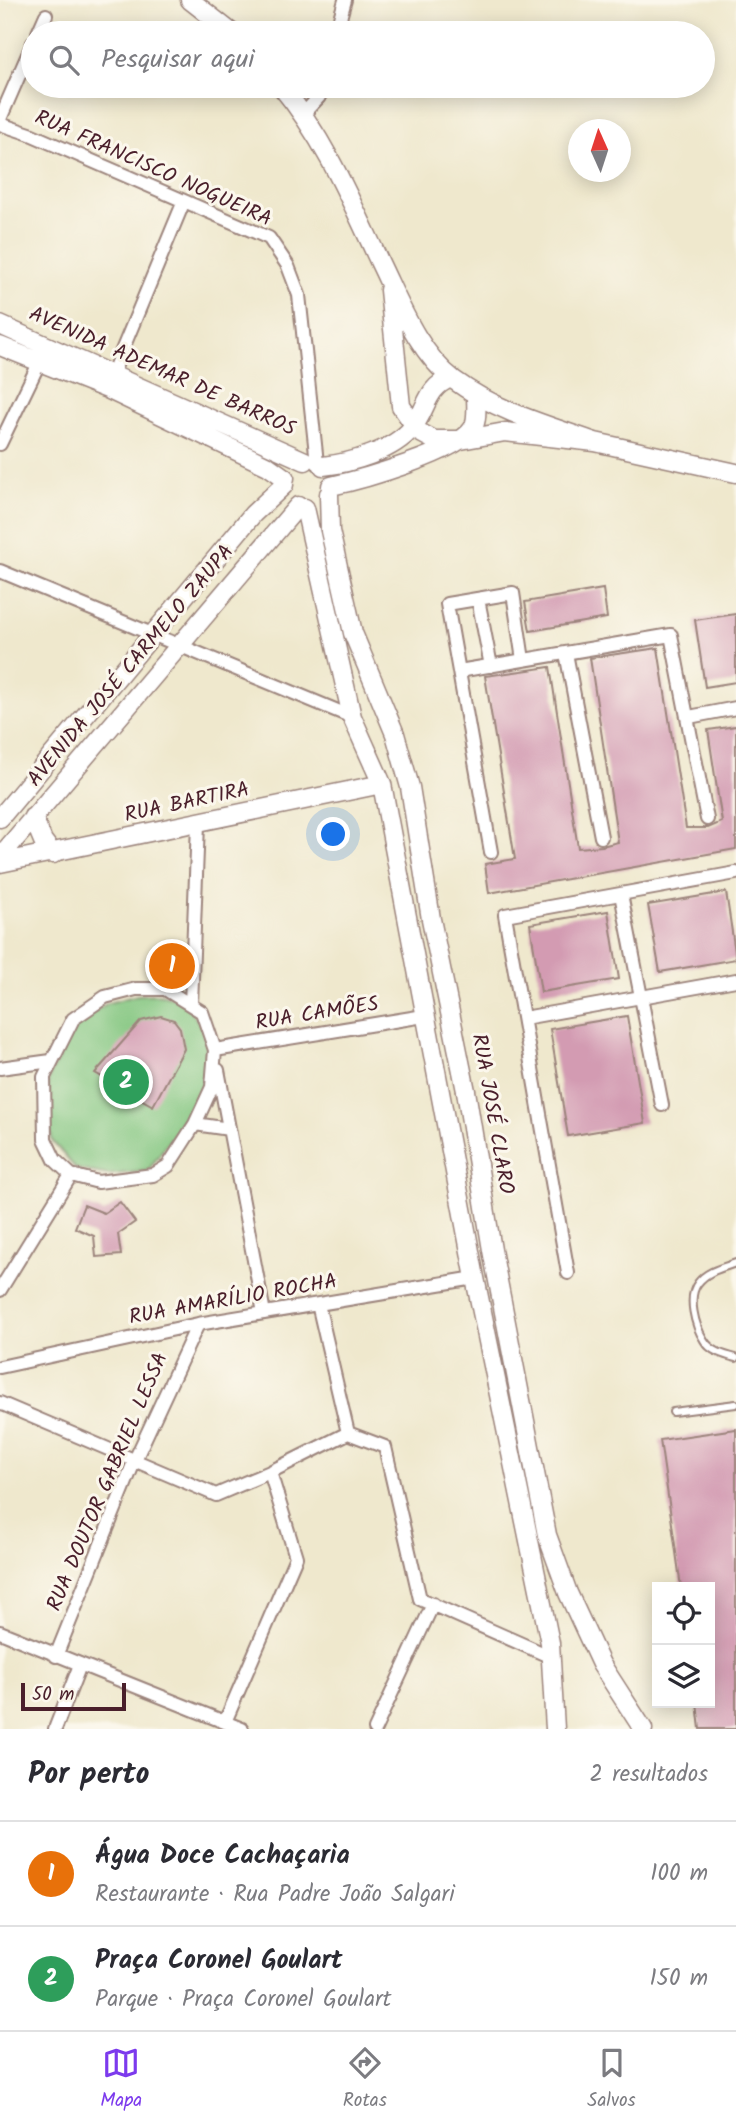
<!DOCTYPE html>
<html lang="pt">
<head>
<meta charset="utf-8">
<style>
	body { margin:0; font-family:Kalam,sans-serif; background:#f2f2f3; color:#2b2b33 }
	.controls { position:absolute; right:21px; bottom:21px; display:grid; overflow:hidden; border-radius:0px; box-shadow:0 4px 18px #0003 }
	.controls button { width:63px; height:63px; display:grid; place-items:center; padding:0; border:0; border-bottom:2px solid #e1e1e2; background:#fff; color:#2b2b33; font:35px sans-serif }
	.compass { position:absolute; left:568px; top:119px; width:63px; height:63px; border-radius:50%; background:#fff; box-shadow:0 4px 18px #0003; rotate:357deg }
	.scale { position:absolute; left:21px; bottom:18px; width:105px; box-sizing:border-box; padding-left:7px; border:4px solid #4a1f2b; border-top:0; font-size:19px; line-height:24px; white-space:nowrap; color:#4a1f2b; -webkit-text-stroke:5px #fbf7ec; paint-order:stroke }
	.you { position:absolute; left:334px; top:835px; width:24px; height:24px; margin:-18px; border:5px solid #fff; border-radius:50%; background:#1a73e8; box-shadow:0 0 0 10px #1a73e833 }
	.badge { display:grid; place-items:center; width:46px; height:46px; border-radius:50%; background:#7c3aed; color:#fff; font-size:23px; font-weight:700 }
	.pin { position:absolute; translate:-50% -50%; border:4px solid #fff; box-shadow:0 2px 7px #0006 }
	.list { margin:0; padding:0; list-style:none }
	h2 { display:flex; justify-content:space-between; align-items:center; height:91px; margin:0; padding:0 28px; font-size:30px }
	h2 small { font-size:23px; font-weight:400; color:#7c7c81 }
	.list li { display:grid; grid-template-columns:46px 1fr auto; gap:21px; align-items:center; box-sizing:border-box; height:105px; padding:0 28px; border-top:2px solid #e1e1e2 }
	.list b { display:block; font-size:26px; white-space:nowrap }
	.list p { margin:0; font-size:23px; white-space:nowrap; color:#7c7c81 }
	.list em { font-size:23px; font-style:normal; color:#7c7c81 }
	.icon { flex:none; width:38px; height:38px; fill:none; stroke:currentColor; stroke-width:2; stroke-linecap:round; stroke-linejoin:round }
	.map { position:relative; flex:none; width:736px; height:1729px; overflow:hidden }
	.search { position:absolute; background:#fff; box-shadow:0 4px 18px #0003; left:21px; right:21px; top:21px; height:77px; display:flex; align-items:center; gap:18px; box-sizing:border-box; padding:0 24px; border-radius:38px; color:#7c7c81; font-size:26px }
	.sheet { height:301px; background:#fff }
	nav { display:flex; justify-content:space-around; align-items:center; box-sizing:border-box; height:98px; border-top:2px solid #e1e1e2; background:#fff; font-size:19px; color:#7c7c81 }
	nav a { display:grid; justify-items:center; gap:4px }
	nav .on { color:#7c3aed }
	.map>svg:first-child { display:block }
</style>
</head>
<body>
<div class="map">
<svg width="736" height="1729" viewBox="0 0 736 1729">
	<rect width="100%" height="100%" fill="#fbf7ec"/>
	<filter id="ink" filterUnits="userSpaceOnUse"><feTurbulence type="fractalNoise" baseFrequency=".0143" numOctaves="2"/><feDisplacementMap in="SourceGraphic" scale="14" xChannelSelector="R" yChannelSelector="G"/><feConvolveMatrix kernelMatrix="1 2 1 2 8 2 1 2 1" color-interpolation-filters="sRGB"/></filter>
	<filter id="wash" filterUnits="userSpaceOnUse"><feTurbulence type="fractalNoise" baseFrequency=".00686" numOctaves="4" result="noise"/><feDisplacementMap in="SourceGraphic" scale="28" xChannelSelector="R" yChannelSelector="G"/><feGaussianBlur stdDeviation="1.57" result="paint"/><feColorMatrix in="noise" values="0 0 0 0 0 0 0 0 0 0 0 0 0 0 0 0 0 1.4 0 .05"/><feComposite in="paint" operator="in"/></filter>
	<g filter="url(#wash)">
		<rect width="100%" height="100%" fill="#efe8cd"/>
		<!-- green -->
		<path fill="#83c680" stroke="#667256" stroke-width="2" d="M137,995C145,995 156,993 164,995C202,1003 215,1052 204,1084C197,1105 162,1150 148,1171L108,1175L76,1169L52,1141L47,1107L48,1079L76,1023L108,1003Z"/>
		<g id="blocks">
			<!-- building -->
			<path fill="#d39bb2" d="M603,589L607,618L530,631L525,602Z
				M736,614V682L705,687L695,620Z
				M658,648L686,828H708L722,822L708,730L736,726V849L489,893L485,864L515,859L485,676L550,667L578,848L602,846L618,842L590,658Z
				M726,892L736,959L660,972L648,905Z
				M608,911L619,979L541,992L530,924Z
				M162,955H182L181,980H162Z
				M161,1016L174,1020L180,1028L184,1049L153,1106L95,1073L141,1021Z
				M627,1016L645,1123L568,1136L550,1029Z
				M120,1202L135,1222L118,1234L121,1255L96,1257L94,1236L75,1228L84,1205L104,1213Z
				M736,1429V1729H700L697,1703H710V1587H681L660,1440Z"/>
		</g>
	</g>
	<g filter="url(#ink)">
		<use href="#blocks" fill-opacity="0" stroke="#9c847c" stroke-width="2"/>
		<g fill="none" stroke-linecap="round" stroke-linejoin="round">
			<!-- lane casing -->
			<g stroke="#9c847c" stroke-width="10">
				<path id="lane" d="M736,1263C722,1268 707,1271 698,1283C687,1297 695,1326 704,1340C710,1351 724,1355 736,1358
					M673,1412L736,1404"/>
			</g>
			<!-- street casing -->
			<g stroke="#9c847c" stroke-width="16">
				<path id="street" d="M38,33L46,15
					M336,33L345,0
					M304,113L319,97L322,86
					M0,119L33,43
					M0,124L30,134L269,238L288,266L299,295L317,463
					M109,382L184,201
					M0,444L43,355
					M0,571L352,717
					M478,599L491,666
					M566,653L601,837
					M459,671L671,635L707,819
					M689,717L736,708
					M491,852L447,604L513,593L523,660
					M621,894L662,1105
					M136,989H165L202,1012L215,1050L212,1087L195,1124L168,1166L153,1175L98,1182L71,1175L55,1160L45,1139L44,1077L73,1019L105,997Z
					M191,1004L198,824
					M524,1018L736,980
					M215,1050L424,1016
					M0,1068L51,1061
					M218,1070L264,1313
					M195,1124L229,1129
					M568,1273L505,915L736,873
					M0,1290L71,1175
					M318,1304L348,1433L385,1447L420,1599L551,1657
					M0,1367L198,1324L475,1278
					M0,1403L216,1495L270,1472L348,1433
					M0,1632L242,1729
					M56,1656L134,1462L198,1324
					M225,1722L296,1557L270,1472
					M55,1729L80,1665
					M375,1729L433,1604"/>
			</g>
			<!-- secondary casing -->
			<g stroke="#9c847c" stroke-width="21">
				<path id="secondary" d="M190,0L232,33
					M281,86C325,139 351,201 380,263C399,302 418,353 454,380C496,411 546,425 595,442
					M389,290L401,406L419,432L434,440H461L505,432L595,442L736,473
					M0,325L305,461
					M0,346L107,389L268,466L285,478
					M323,466C351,463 393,451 412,428C428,409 425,388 451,378
					M331,486C360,480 459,452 473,428C478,419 476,405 476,395
					M329,494L330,531L353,633L395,734L410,787L431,919L466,1091L492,1250L547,1535L568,1593L601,1664L643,1729
					M305,508L352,717L382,784L475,1278L550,1643L555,1729
					M33,817L43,841L53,854
					M0,818L253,514L284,485
					M0,857L298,506
					M0,863L382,784"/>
			</g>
			<!-- lane -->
			<use href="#lane" stroke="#fff" stroke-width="6"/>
			<!-- street -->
			<use href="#street" stroke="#fff" stroke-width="12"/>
			<!-- secondary -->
			<use href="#secondary" stroke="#fff" stroke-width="18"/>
		</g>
	</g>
	<g text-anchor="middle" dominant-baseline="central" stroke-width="6" stroke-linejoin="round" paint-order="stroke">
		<!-- street labels -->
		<g font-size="21" fill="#4a1f2b" stroke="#fbf7ec">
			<text transform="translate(153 169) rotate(24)">RUA FRANCISCO NOGUEIRA</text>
			<text transform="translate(162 372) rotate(24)">AVENIDA ADEMAR DE BARROS</text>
			<text transform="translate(131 666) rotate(-50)">AVENIDA JOSÉ CARMELO ZAUPA</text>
			<text transform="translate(187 803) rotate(-12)">RUA BARTIRA</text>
			<text transform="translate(317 1014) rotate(-9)">RUA CAMÕES</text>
			<text transform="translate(492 1114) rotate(80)">RUA JOSÉ CLARO</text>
			<text transform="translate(233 1300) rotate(-10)">RUA AMARÍLIO ROCHA</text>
			<text transform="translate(108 1482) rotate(-67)">RUA DOUTOR GABRIEL LESSA</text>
		</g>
	</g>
</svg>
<div class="controls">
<button><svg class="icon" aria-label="locate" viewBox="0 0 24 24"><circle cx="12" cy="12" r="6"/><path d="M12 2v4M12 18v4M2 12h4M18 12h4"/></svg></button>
<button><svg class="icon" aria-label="layers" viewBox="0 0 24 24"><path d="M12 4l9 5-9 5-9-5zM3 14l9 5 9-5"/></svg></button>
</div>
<svg class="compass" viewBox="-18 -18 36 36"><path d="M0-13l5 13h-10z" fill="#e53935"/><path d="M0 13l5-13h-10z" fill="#7c7c81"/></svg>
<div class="scale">50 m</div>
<div class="you"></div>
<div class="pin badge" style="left:172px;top:966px;background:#e8710a">1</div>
<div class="pin badge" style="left:126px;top:1082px;background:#2e9e5b">2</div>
<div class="search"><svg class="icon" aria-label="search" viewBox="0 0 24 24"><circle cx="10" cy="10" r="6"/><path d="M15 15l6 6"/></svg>Pesquisar aqui</div>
</div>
<section class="sheet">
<h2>Por perto<small>2 resultados</small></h2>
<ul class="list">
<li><span class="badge" style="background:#e8710a">1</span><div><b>Água Doce Cachaçaria</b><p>Restaurante · Rua Padre João Salgari</p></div><em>100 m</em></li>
<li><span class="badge" style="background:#2e9e5b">2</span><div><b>Praça Coronel Goulart</b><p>Parque · Praça Coronel Goulart</p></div><em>150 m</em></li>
</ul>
</section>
<nav>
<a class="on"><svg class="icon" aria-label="map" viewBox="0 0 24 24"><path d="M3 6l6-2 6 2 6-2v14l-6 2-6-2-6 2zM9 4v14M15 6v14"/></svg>Mapa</a>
<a><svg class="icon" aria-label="directions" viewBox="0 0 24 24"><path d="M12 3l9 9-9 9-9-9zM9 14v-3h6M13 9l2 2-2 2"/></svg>Rotas</a>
<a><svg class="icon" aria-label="saved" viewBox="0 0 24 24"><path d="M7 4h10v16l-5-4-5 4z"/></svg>Salvos</a>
</nav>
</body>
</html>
